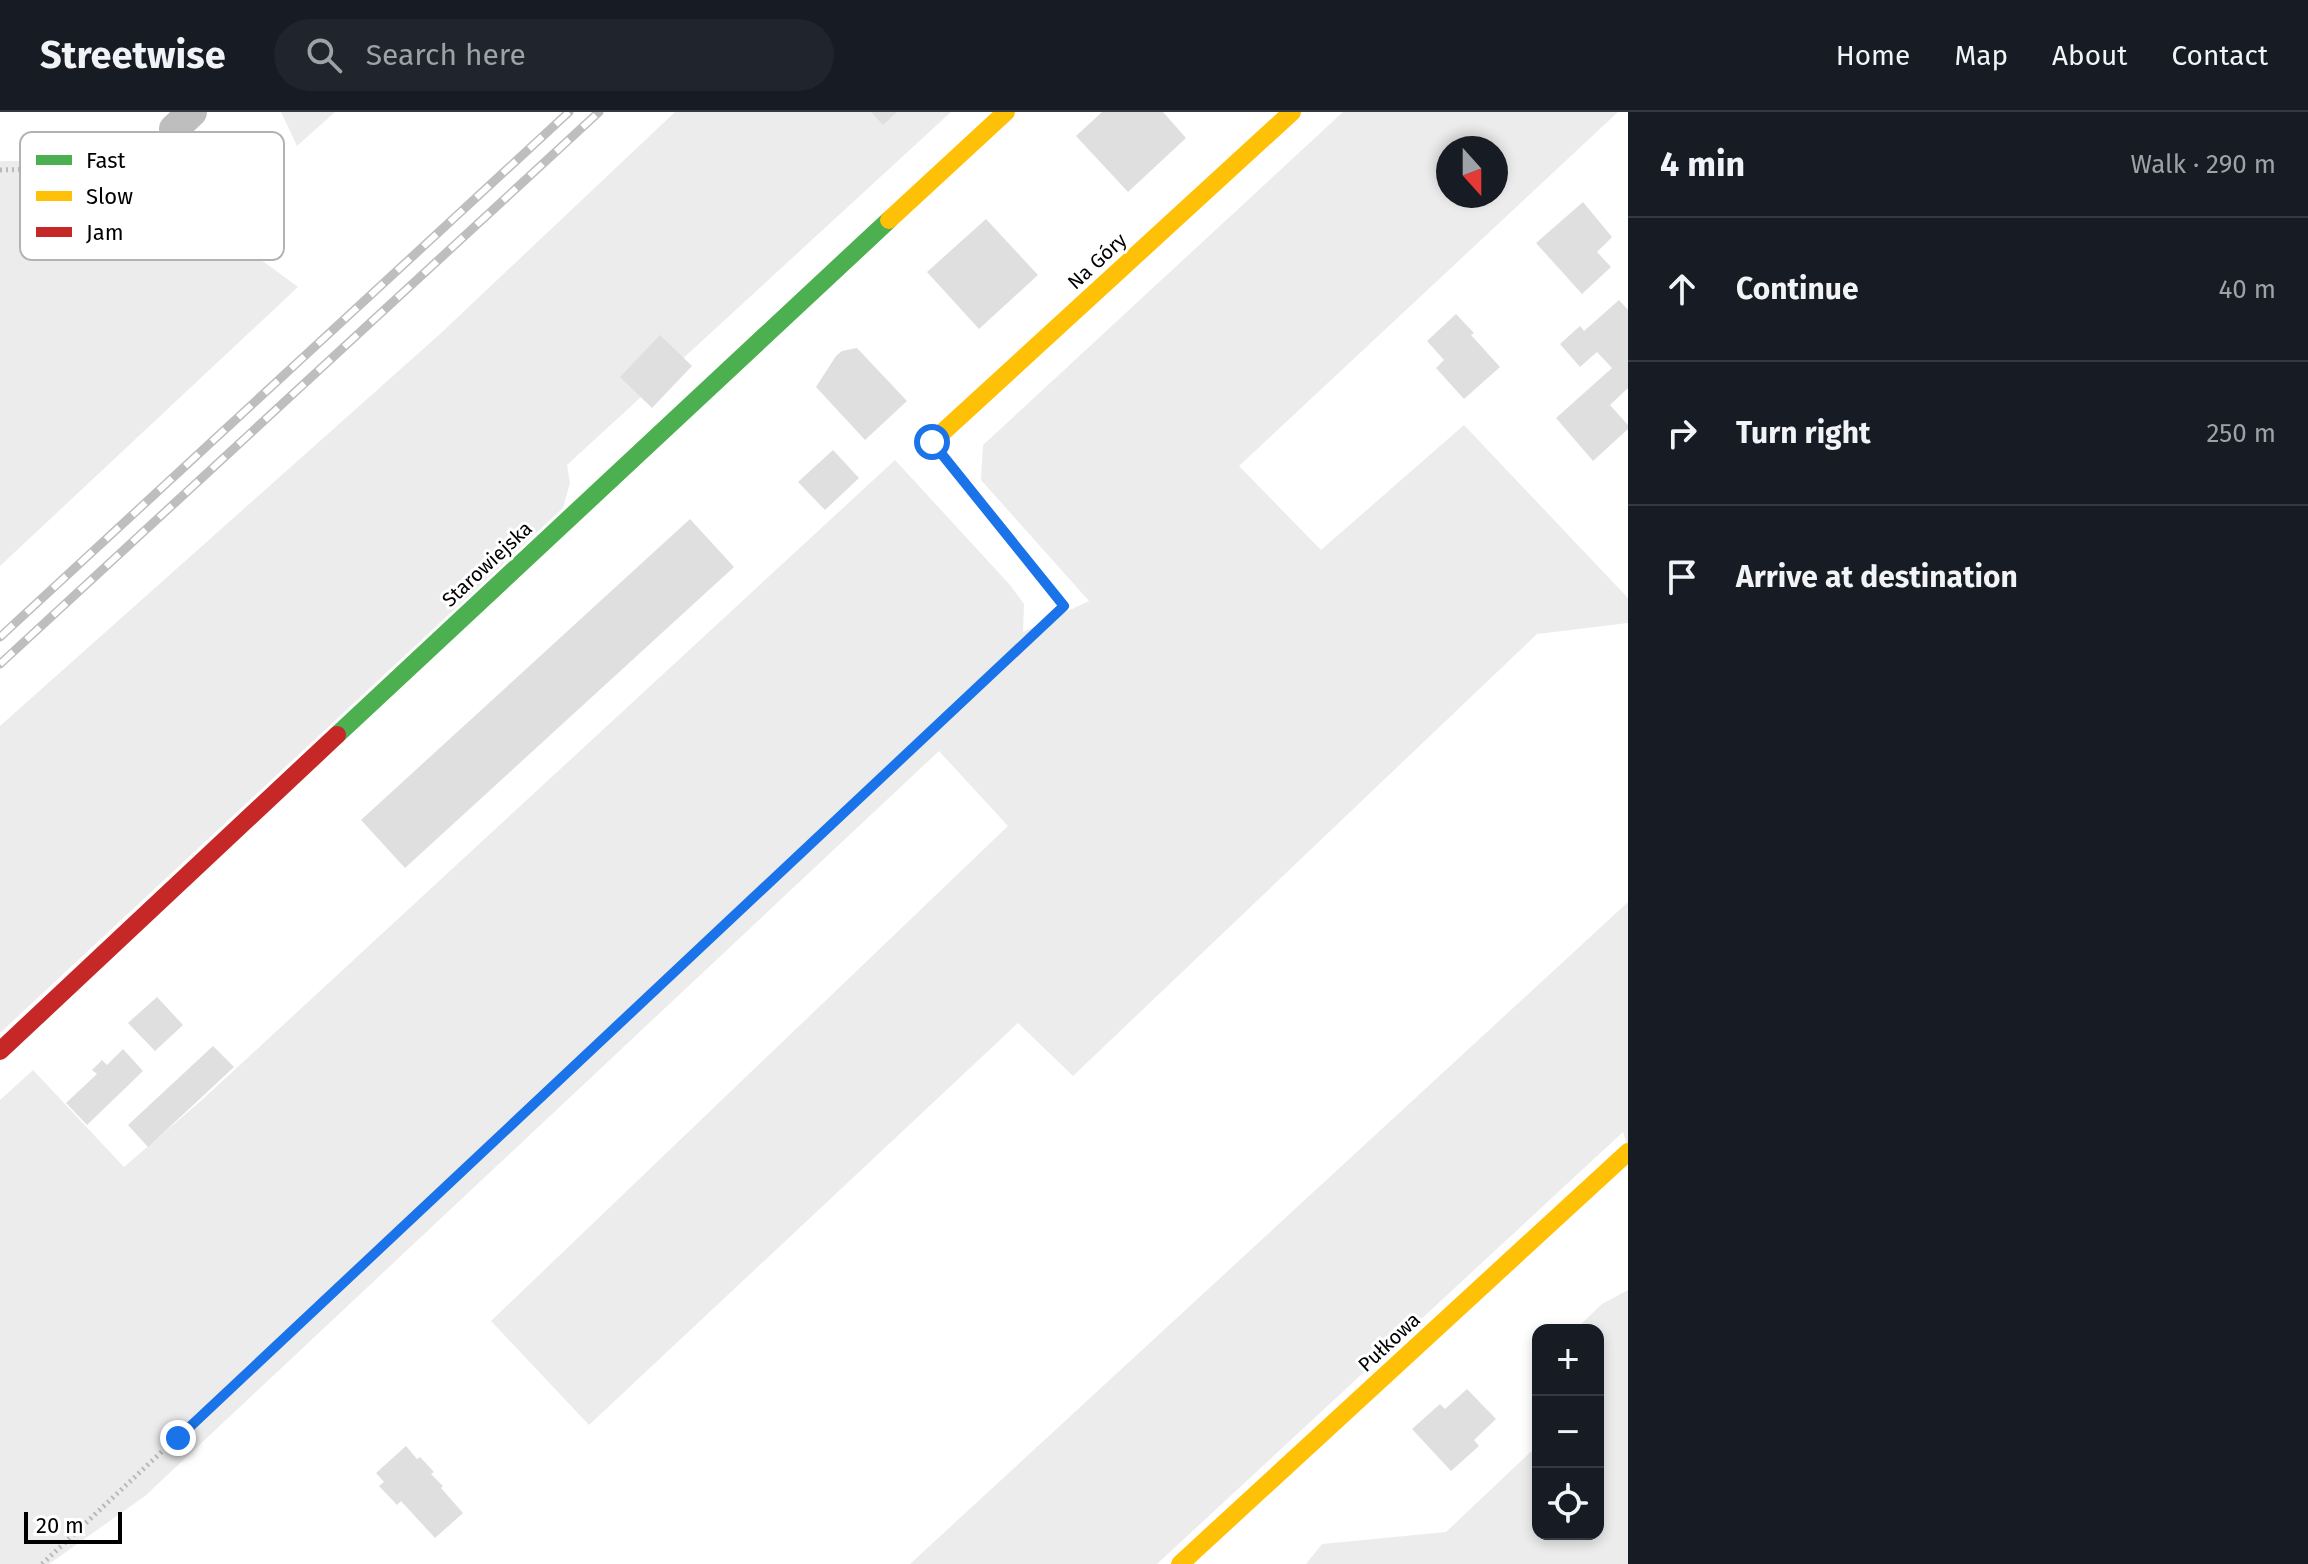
<!DOCTYPE html>
<html lang="en">
<head>
<meta charset="utf-8">
<style>
	body { margin:0; font-family:"Fira Sans",sans-serif; background:#20242c; color:#f1f3f6 }
	.controls { position:absolute; right:24px; bottom:24px; display:grid; overflow:hidden; border-radius:16px; box-shadow:0 4px 12px #0003 }
	.controls button { width:72px; height:72px; display:grid; place-items:center; padding:0; border:0; border-bottom:2px solid #363941; background:#171b24; color:#f1f3f6; font:40px sans-serif }
	.compass { position:absolute; left:1436px; top:24px; width:72px; height:72px; border-radius:50%; background:#171b24; box-shadow:0 4px 12px #0003; rotate:159deg }
	.scale { position:absolute; left:24px; bottom:20px; width:98px; box-sizing:border-box; padding-left:8px; border:4px solid #000; border-top:0; font-size:22px; line-height:28px; white-space:nowrap; color:#000; -webkit-text-stroke:6px #fff; paint-order:stroke }
	.stop { position:absolute; width:24px; height:24px; margin:-18px; border:6px solid #1a73e8; border-radius:50%; background:#fff }
	.stop.end { background:#1a73e8; border-color:#fff; box-shadow:0 2px 8px #0008 }
	.list { margin:0; padding:0; list-style:none }
	h2 { display:flex; justify-content:space-between; align-items:center; height:104px; margin:0; padding:0 32px; font-size:34px }
	h2 small { font-size:26px; font-weight:400; color:#9ea1a6 }
	.list li { display:grid; grid-template-columns:52px 1fr auto; gap:24px; align-items:center; box-sizing:border-box; height:144px; padding:0 32px; border-top:2px solid #363941 }
	.list b { display:block; font-size:30px; white-space:nowrap }
	.list em { font-size:26px; font-style:normal; color:#9ea1a6 }
	.icon { flex:none; width:44px; height:44px; fill:none; stroke:currentColor; stroke-width:2; stroke-linecap:round; stroke-linejoin:round }
	.map { position:relative; flex:none; width:1628px; height:1452px; overflow:hidden }
	header { display:flex; align-items:center; gap:48px; box-sizing:border-box; height:112px; padding:0 40px; background:#171b24; border-bottom:2px solid #363941 }
	header strong { font-size:38px }
	nav { display:flex; gap:44px; margin-inline-start:auto; font-size:28px }
	.search { width:560px; height:72px; background:#20242c; display:flex; align-items:center; gap:20px; box-sizing:border-box; padding:0 28px; border-radius:44px; color:#9ea1a6; font-size:30px }
	main { display:flex }
	aside { flex:1; background:#171b24 }
	.map>svg:first-child { display:block }
</style>
</head>
<body>
<header>
<strong>Streetwise</strong>
<div class="search"><svg class="icon" aria-label="search" viewBox="0 0 24 24"><circle cx="10" cy="10" r="6"/><path d="M15 15l6 6"/></svg>Search here</div>
<nav><a>Home</a><a>Map</a><a>About</a><a>Contact</a></nav>
</header>
<main>
<div class="map">
<svg width="1628" height="1452" viewBox="0 0 1628 1452">
	<rect width="100%" height="100%" fill="#fff"/>
	<!-- green -->
	<path fill="#ececec" fill-rule="evenodd" d="M281,0H335L297,34Z
		M675,0H951L567,353L570,371L563,396L0,921V614L440,222Z
		M1343,0H1618L1239,354L1321,438L1464,313L1628,486V511L1537,522L1073,964L1018,911L589,1313L491,1209L1008,714L939,639L145,1384L49,1452H0V988L33,958L124,1055L203,987L895,348L1010,473L1024,492L1023,520L1089,489L981,368L983,333ZM1448,36H1496V84H1448Z
		M0,49L127,50L298,175L0,454Z
		M1628,790V1036L1623,1020L1157,1452H910Z
		M1628,1178V1452H1306L1322,1432L1446,1420L1538,1333V1422H1598V1218H1575L1602,1192Z"/>
	<!-- building -->
	<path fill="#dfdfdf" d="M871,0H897L883,13Z
		M1102,0H1163L1186,26L1128,80L1076,24Z
		M1583,90L1612,125L1597,140L1611,155L1582,182L1536,131Z
		M986,107L1038,163L979,217L927,160Z
		M1619,188L1628,198V276L1610,293L1628,313V317L1593,349L1556,306L1612,256L1597,240L1580,255L1560,232L1580,214L1584,219Z
		M1456,202L1474,221L1471,223L1500,255L1464,287L1436,256L1444,248L1427,229Z
		M660,223L692,254L652,296L620,265Z
		M857,236L907,289L865,328L816,275L836,244L842,239Z
		M833,338L859,366L825,398L798,370Z
		M690,407L734,455L405,756L361,708Z
		M157,885L183,913L155,939L128,911Z
		M213,934L234,955L148,1035L128,1013Z
		M123,937L143,959L87,1013L66,991L97,962L92,958L102,948L107,953Z
		M1467,1277L1496,1307L1474,1328L1479,1334L1451,1359L1412,1317L1440,1292L1445,1297Z
		M406,1334L417,1347L420,1345L434,1360L431,1362L443,1374L441,1376L463,1401L435,1426L401,1389L397,1393L379,1374L384,1370L376,1361Z"/>
	<g fill="none" stroke-linecap="round" stroke-linejoin="round">
		<!-- path -->
		<path stroke="#b9b9b9" stroke-width="5" stroke-dasharray="2 4" stroke-linecap="butt" d="M0,58L140,55L154,39
			M42,1452L1064,494L955,359"/>
		<!-- street -->
		<path stroke="#bebebe" stroke-width="30" d="M174,17L192,0"/>
		<!-- fast -->
		<path stroke="#4caf50" stroke-width="18" d="M337,623L889,108"/>
		<!-- slow -->
		<path stroke="#ffc107" stroke-width="18" d="M889,108L1006,0
			M932,330L1292,0
			M1180,1452L1628,1040"/>
		<!-- jam -->
		<path stroke="#c62828" stroke-width="18" d="M0,939L337,623"/>
		<!-- rail casing -->
		<g stroke="#bebebe" stroke-width="9">
			<path id="rail" d="M0,525L569,0
				M0,552L599,0"/>
		</g>
		<!-- rail -->
		<use href="#rail" stroke="#fff" stroke-width="6" stroke-dasharray="18" stroke-linecap="butt"/>
	</g>
	<g fill="none" stroke-linecap="round" stroke-linejoin="round">
		<!-- route -->
		<path stroke="#1a73e8" stroke-width="10" d="M178,1326L1064,494L932,330"/>
	</g>
	<g text-anchor="middle" dominant-baseline="central" stroke-width="6" stroke-linejoin="round" paint-order="stroke">
		<!-- street labels -->
		<g font-size="20" fill="#000" stroke="#fff">
			<text transform="translate(1097 149) rotate(-43)">Na Góry</text>
			<text transform="translate(487 452) rotate(-43)">Starowiejska</text>
			<text transform="translate(1389 1230) rotate(-43)">Pułkowa</text>
		</g>
	</g>
	<!-- legend -->
	<rect x="20" y="20" width="264" height="128" rx="12" fill="#fff" stroke="#b2b2b2" stroke-width="2"/>
	<rect x="36" y="43" width="36" height="10" fill="#4caf50"/>
	<rect x="36" y="79" width="36" height="10" fill="#ffc107"/>
	<rect x="36" y="115" width="36" height="10" fill="#c62828"/>
	<g font-size="22" fill="#000">
		<text x="86" y="56">Fast</text>
		<text x="86" y="92">Slow</text>
		<text x="86" y="128">Jam</text>
	</g>
</svg>
<div class="controls">
<button>+</button>
<button>−</button>
<button><svg class="icon" aria-label="locate" viewBox="0 0 24 24"><circle cx="12" cy="12" r="6"/><path d="M12 2v4M12 18v4M2 12h4M18 12h4"/></svg></button>
</div>
<svg class="compass" viewBox="-18 -18 36 36"><path d="M0-13l5 13h-10z" fill="#e53935"/><path d="M0 13l5-13h-10z" fill="#9ea1a6"/></svg>
<div class="scale">20 m</div>
<div class="stop" style="left:932px;top:330px"></div>
<div class="stop end" style="left:178px;top:1326px"></div>
</div>
<aside>
<h2>4 min<small>Walk · 290 m</small></h2>
<ul class="list">
<li><svg class="icon" aria-label="ahead" viewBox="0 0 24 24"><path d="M12 20V5M6 11l6-6 6 6"/></svg><div><b>Continue</b></div><em>40 m</em></li>
<li><svg class="icon" aria-label="right" viewBox="0 0 24 24"><path d="M7 20v-9h11M14 6l5 5-5 5"/></svg><div><b>Turn right</b></div><em>250 m</em></li>
<li><svg class="icon" aria-label="arrive" viewBox="0 0 24 24"><path d="M6 21V4h12l-3 4 3 4H6"/></svg><div><b>Arrive at destination</b></div></li>
</ul>
</aside>
</main>
</body>
</html>
